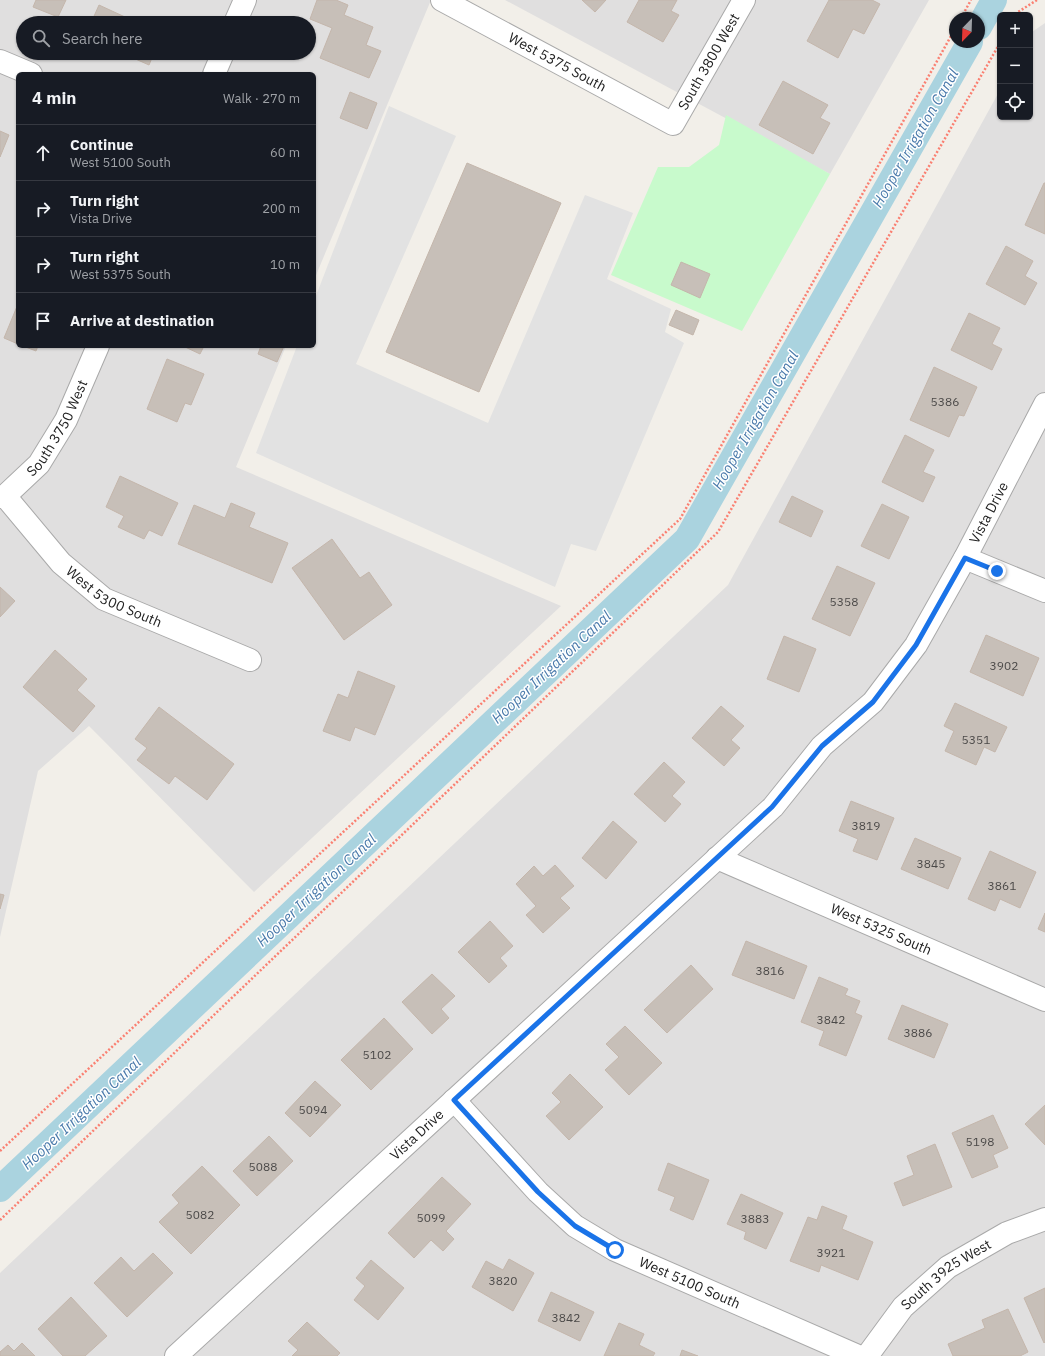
<!DOCTYPE html>
<html lang="en">
<head>
<meta charset="utf-8">
<style>
	body { margin:0; font-family:"IBM Plex Sans",sans-serif; background:#242831; color:#f1f3f6 }
	.controls { position:absolute; right:12px; top:12px; display:grid; overflow:hidden; border-radius:6px; box-shadow:0 1px 3px #0004 }
	.controls button { width:36px; height:36px; display:grid; place-items:center; padding:0; border:0; border-bottom:1px solid #363941; background:#171b24; color:#f1f3f6; font:20px sans-serif }
	.compass { position:absolute; left:949px; top:12px; width:36px; height:36px; border-radius:50%; background:#171b24; box-shadow:0 1px 3px #0004; rotate:203deg }
	.stop { position:absolute; width:12px; height:12px; margin:-9px; border:3px solid #1a73e8; border-radius:50%; background:#fff }
	.stop.end { background:#1a73e8; border-color:#fff; box-shadow:0 1px 4px #0008 }
	.list { margin:0; padding:0; list-style:none }
	h2 { display:flex; justify-content:space-between; align-items:center; height:52px; margin:0; padding:0 16px; font-size:17px }
	h2 small { font-size:13px; font-weight:400; color:#9ea1a6 }
	.list li { display:grid; grid-template-columns:26px 1fr auto; gap:12px; align-items:center; box-sizing:border-box; height:56px; padding:0 16px; border-top:1px solid #363941 }
	.list b { display:block; font-size:15px; white-space:nowrap }
	.list p { margin:0; font-size:13px; white-space:nowrap; color:#9ea1a6 }
	.list em { font-size:13px; font-style:normal; color:#9ea1a6 }
	.icon { flex:none; width:22px; height:22px; fill:none; stroke:currentColor; stroke-width:2; stroke-linecap:round; stroke-linejoin:round }
	.map { position:relative; flex:none; width:1045px; height:1356px; overflow:hidden }
	.search { position:absolute; background:#171b24; box-shadow:0 1px 3px #0004; left:16px; top:16px; width:300px; height:44px; display:flex; align-items:center; gap:10px; box-sizing:border-box; padding:0 14px; border-radius:22px; color:#9ea1a6; font-size:15px }
	.panel { position:absolute; background:#171b24; box-shadow:0 1px 3px #0004; left:16px; top:72px; width:300px; height:276px; border-radius:6px }
	.map>svg:first-child { display:block }
</style>
</head>
<body>
<div class="map">
<svg width="1045" height="1356" viewBox="0 0 1045 1356">
	<rect width="100%" height="100%" fill="#f2efe9"/>
	<!-- residential -->
	<path fill="#e0dfdf" fill-rule="evenodd" d="M0,0H431L314,280V74H18V346H286L236,467L561,606L254,892L89,726L38,771L0,937ZM23,23H309V53H23Z
		M505,0H929L830,174Z
		M1045,23V1356H0V1273L728,585L1000,90V117H1030V36L1032,32Z"/>
	<!-- park -->
	<path fill="#c8facc" d="M726,115L830,174L742,331L611,275L658,167H689L719,145Z"/>
	<!-- parking -->
	<path fill="#e2e2e2" d="M389,106L456,136L356,364L488,423L585,195L633,213L607,279L671,309L665,332L684,343L596,551L571,544L555,587L256,453L297,346H314V301Z"/>
	<g fill="none" stroke-linecap="round" stroke-linejoin="round">
		<!-- canal -->
		<path stroke="#aad3df" stroke-width="26" d="M979,27L994,0
			M0,1189L687,539L970,42"/>
	</g>
	<!-- building -->
	<path fill="#c7bfb8" stroke="#c4b6ab" d="M36,0H66L58,17L33,7Z
		M317,0H336L348,5L344,15L373,27L366,45L381,51L369,78L320,58L332,28L310,19Z
		M582,0H606L595,12Z
		M639,0H677L671,11L679,15L663,42L627,22Z
		M829,0H872L880,4L864,34L853,29L838,58L807,41Z
		M99,5L138,23H91Z
		M122,53H154L149,65Z
		M783,81L828,105L820,118L830,123L813,154L759,125Z
		M350,92L377,103L367,129L340,118Z
		M0,131L9,135L0,157Z
		M467,163L561,203L479,392L386,352Z
		M1044,183H1045V234L1025,225Z
		M1006,246L1033,261L1025,276L1037,283L1025,305L986,284Z
		M681,262L710,274L700,298L671,285Z
		M18,304V344L4,338Z
		M676,310L699,320L693,335L669,325Z
		M969,313L1000,328L992,344L1002,349L992,370L951,350Z
		M23,346H38L36,351Z
		M183,346H204L200,354Z
		M261,346H284L277,362L258,354Z
		M167,359L204,374L191,405L185,403L177,422L147,409Z
		M934,367L977,387L964,416L959,415L949,437L910,420Z
		M905,435L934,450L923,472L935,477L923,502L882,482Z
		M120,476L178,503L162,536L149,530L144,539L118,527L124,516L106,507Z
		M792,496L823,511L811,537L779,522Z
		M231,503L255,513L249,527L288,543L272,583L178,544L194,505L225,518Z
		M882,504L909,517L889,559L861,546Z
		M332,539L360,578L369,572L392,605L344,640L292,568Z
		M837,566L875,583L850,636L812,619Z
		M0,587L15,601L0,617Z
		M986,635L1039,658L1023,696L970,672Z
		M784,636L816,649L799,692L767,679Z
		M55,650L87,679L77,690L95,706L73,732L23,687Z
		M358,671L395,686L375,735L355,727L350,741L323,731L338,694L348,698Z
		M955,703L1007,727L995,752L984,747L976,765L945,751L954,731L944,726Z
		M721,706L744,726L731,740L740,748L724,766L692,738Z
		M159,707L234,764L207,800L175,776L169,784L137,760L147,748L135,739Z
		M664,762L685,782L672,796L681,804L665,822L634,794Z
		M851,801L894,818L877,860L853,851L858,839L839,831Z
		M613,821L637,842L606,879L582,858Z
		M915,838L961,858L948,889L901,869Z
		M990,851L1036,872L1020,908L1000,899L995,911L968,899Z
		M555,865L574,886L560,898L570,908L543,933L526,915L536,906L516,884L534,866L543,876Z
		M0,894L4,895L0,909Z
		M1045,913V932L1038,929Z
		M490,921L513,946L500,958L507,966L489,983L458,952Z
		M746,941L807,966L794,999L732,975Z
		M691,965L713,989L667,1033L644,1010Z
		M432,974L455,996L441,1009L449,1018L432,1034L402,1002Z
		M819,977L848,989L845,995L860,1001L855,1013L862,1016L846,1056L819,1045L824,1031L801,1022Z
		M902,1005L948,1024L934,1058L888,1039Z
		M384,1018L413,1049L371,1090L341,1060Z
		M625,1026L662,1063L629,1095L605,1070L619,1057L606,1044Z
		M570,1074L603,1107L569,1140L546,1116L561,1102L552,1093Z
		M315,1081L341,1105L310,1137L285,1113Z
		M1045,1105V1145L1025,1124Z
		M993,1115L1008,1148L993,1155L998,1167L972,1178L952,1133Z
		M269,1136L293,1161L257,1196L233,1171Z
		M935,1144L952,1187L903,1206L894,1183L914,1175L907,1156Z
		M668,1163L709,1180L693,1220L670,1210L675,1197L658,1190Z
		M202,1166L240,1205L191,1254L159,1222L179,1203L172,1195Z
		M442,1177L471,1204L446,1231L454,1239L443,1251L431,1240L414,1258L388,1233Z
		M741,1194L783,1213L766,1249L744,1239L746,1232L727,1224Z
		M822,1206L847,1216L842,1229L873,1242L858,1280L821,1265L819,1272L790,1261L808,1217L817,1220Z
		M153,1253L173,1273L127,1317L94,1283L121,1257L134,1271Z
		M509,1259L534,1273L513,1311L472,1287L486,1261L503,1270Z
		M371,1260L404,1288L378,1320L354,1300L365,1286L356,1278Z
		M1045,1288V1342L1044,1343L1024,1298Z
		M551,1292L594,1312L580,1341L538,1321Z
		M71,1297L107,1336L85,1356H63L38,1329Z
		M1008,1309L1028,1352L1020,1356H953L948,1344L985,1328L982,1320Z
		M307,1322L340,1353L337,1356H292L298,1350L288,1341Z
		M619,1323L644,1334L639,1345L655,1353L653,1356H604Z
		M22,1343L35,1356H0V1352L8,1345L14,1351Z
		M682,1350L698,1356H680Z"/>
	<g fill="none" stroke-linecap="round" stroke-linejoin="round">
		<!-- minor casing -->
		<g stroke="#a9a9a9" stroke-width="24">
			<g id="minor">
				<path id="s1" d="M442,0L673,124L744,0"/>
				<path d="M235,23L245,0"/>
				<path d="M0,61L31,74"/>
				<path d="M214,74L223,53"/>
				<path id="s2" d="M5,496L61,563L104,599L250,660"/>
				<path id="s3" d="M0,497L5,496L39,464L66,420L98,346"/>
				<path d="M965,558L1045,591"/>
				<path id="s4" d="M717,858L1045,1000"/>
				<path id="s5" d="M454,1100L538,1192L575,1226L615,1250L858,1356"/>
				<path id="s6" d="M176,1356L773,807L822,746L873,702L916,645L965,558L1045,404"/>
				<path id="s7" d="M867,1356L903,1307L948,1267L1007,1233L1045,1219"/>
			</g>
		</g>
		<!-- path -->
		<path stroke="#fa8072" stroke-width="2.5" stroke-dasharray="2 2" stroke-linecap="butt" d="M1016,15L1018,12L1037,0
			M961,18L971,0
			M0,1151L680,519L955,29
			M0,1220L718,532L1000,43"/>
		<!-- minor -->
		<use href="#minor" stroke="#fff" stroke-width="22"/>
	</g>
	<g fill="none" stroke-linecap="round" stroke-linejoin="round">
		<!-- route -->
		<path stroke="#1a73e8" stroke-width="5" d="M615,1250L575,1226L538,1192L454,1100L772,807L822,746L873,702L916,645L965,558L997,571"/>
	</g>
	<g text-anchor="middle" dominant-baseline="central" stroke-width="3" stroke-linejoin="round" paint-order="stroke">
		<!-- number labels -->
		<g font-size="12" fill="#4b4948">
			<text x="945" y="401">5386</text>
			<text x="844" y="601">5358</text>
			<text x="1004" y="665">3902</text>
			<text x="976" y="739">5351</text>
			<text x="866" y="825">3819</text>
			<text x="931" y="863">3845</text>
			<text x="1002" y="885">3861</text>
			<text x="770" y="970">3816</text>
			<text x="831" y="1019">3842</text>
			<text x="918" y="1032">3886</text>
			<text x="377" y="1054">5102</text>
			<text x="313" y="1109">5094</text>
			<text x="980" y="1141">5198</text>
			<text x="263" y="1166">5088</text>
			<text x="200" y="1214">5082</text>
			<text x="431" y="1217">5099</text>
			<text x="755" y="1218">3883</text>
			<text x="831" y="1252">3921</text>
			<text x="503" y="1280">3820</text>
			<text x="566" y="1317">3842</text>
		</g>
		<!-- street labels -->
		<g font-size="14" fill="#222" stroke="#fff">
			<text stroke="none"><textPath href="#s1" startOffset="131">West 5375 South</textPath></text>
			<text stroke="none"><textPath href="#s1" startOffset="334">South 3800 West</textPath></text>
			<text stroke="none"><textPath href="#s3" startOffset="92">South 3750 West</textPath></text>
			<text stroke="none"><textPath href="#s6" startOffset="1179">Vista Drive</textPath></text>
			<text stroke="none"><textPath href="#s2" startOffset="151">West 5300 South</textPath></text>
			<text stroke="none"><textPath href="#s4" startOffset="179">West 5325 South</textPath></text>
			<text stroke="none"><textPath href="#s6" startOffset="327">Vista Drive</textPath></text>
			<text stroke="none"><textPath href="#s7" startOffset="115">South 3925 West</textPath></text>
			<text stroke="none"><textPath href="#s5" startOffset="303">West 5100 South</textPath></text>
		</g>
		<!-- water labels -->
		<g font-size="15" font-style="italic" fill="#4a7aab" stroke="#fff">
			<text transform="translate(915 138) rotate(-60)">Hooper Irrigation Canal</text>
			<text transform="translate(755 420) rotate(-60)">Hooper Irrigation Canal</text>
			<text transform="translate(551 667) rotate(-43)">Hooper Irrigation Canal</text>
			<text transform="translate(316 890) rotate(-43)">Hooper Irrigation Canal</text>
			<text transform="translate(81 1113) rotate(-43)">Hooper Irrigation Canal</text>
		</g>
	</g>
</svg>
<div class="controls">
<button>+</button>
<button>−</button>
<button><svg class="icon" aria-label="locate" viewBox="0 0 24 24"><circle cx="12" cy="12" r="6"/><path d="M12 2v4M12 18v4M2 12h4M18 12h4"/></svg></button>
</div>
<svg class="compass" viewBox="-18 -18 36 36"><path d="M0-13l5 13h-10z" fill="#e53935"/><path d="M0 13l5-13h-10z" fill="#9ea1a6"/></svg>
<div class="stop" style="left:615px;top:1250px"></div>
<div class="stop end" style="left:997px;top:571px"></div>
<div class="search"><svg class="icon" aria-label="search" viewBox="0 0 24 24"><circle cx="10" cy="10" r="6"/><path d="M15 15l6 6"/></svg>Search here</div>
<section class="panel">
<h2>4 min<small>Walk · 270 m</small></h2>
<ul class="list">
<li><svg class="icon" aria-label="ahead" viewBox="0 0 24 24"><path d="M12 20V5M6 11l6-6 6 6"/></svg><div><b>Continue</b><p>West 5100 South</p></div><em>60 m</em></li>
<li><svg class="icon" aria-label="right" viewBox="0 0 24 24"><path d="M7 20v-9h11M14 6l5 5-5 5"/></svg><div><b>Turn right</b><p>Vista Drive</p></div><em>200 m</em></li>
<li><svg class="icon" aria-label="right" viewBox="0 0 24 24"><path d="M7 20v-9h11M14 6l5 5-5 5"/></svg><div><b>Turn right</b><p>West 5375 South</p></div><em>10 m</em></li>
<li><svg class="icon" aria-label="arrive" viewBox="0 0 24 24"><path d="M6 21V4h12l-3 4 3 4H6"/></svg><div><b>Arrive at destination</b></div></li>
</ul>
</section>
</div>
</body>
</html>
